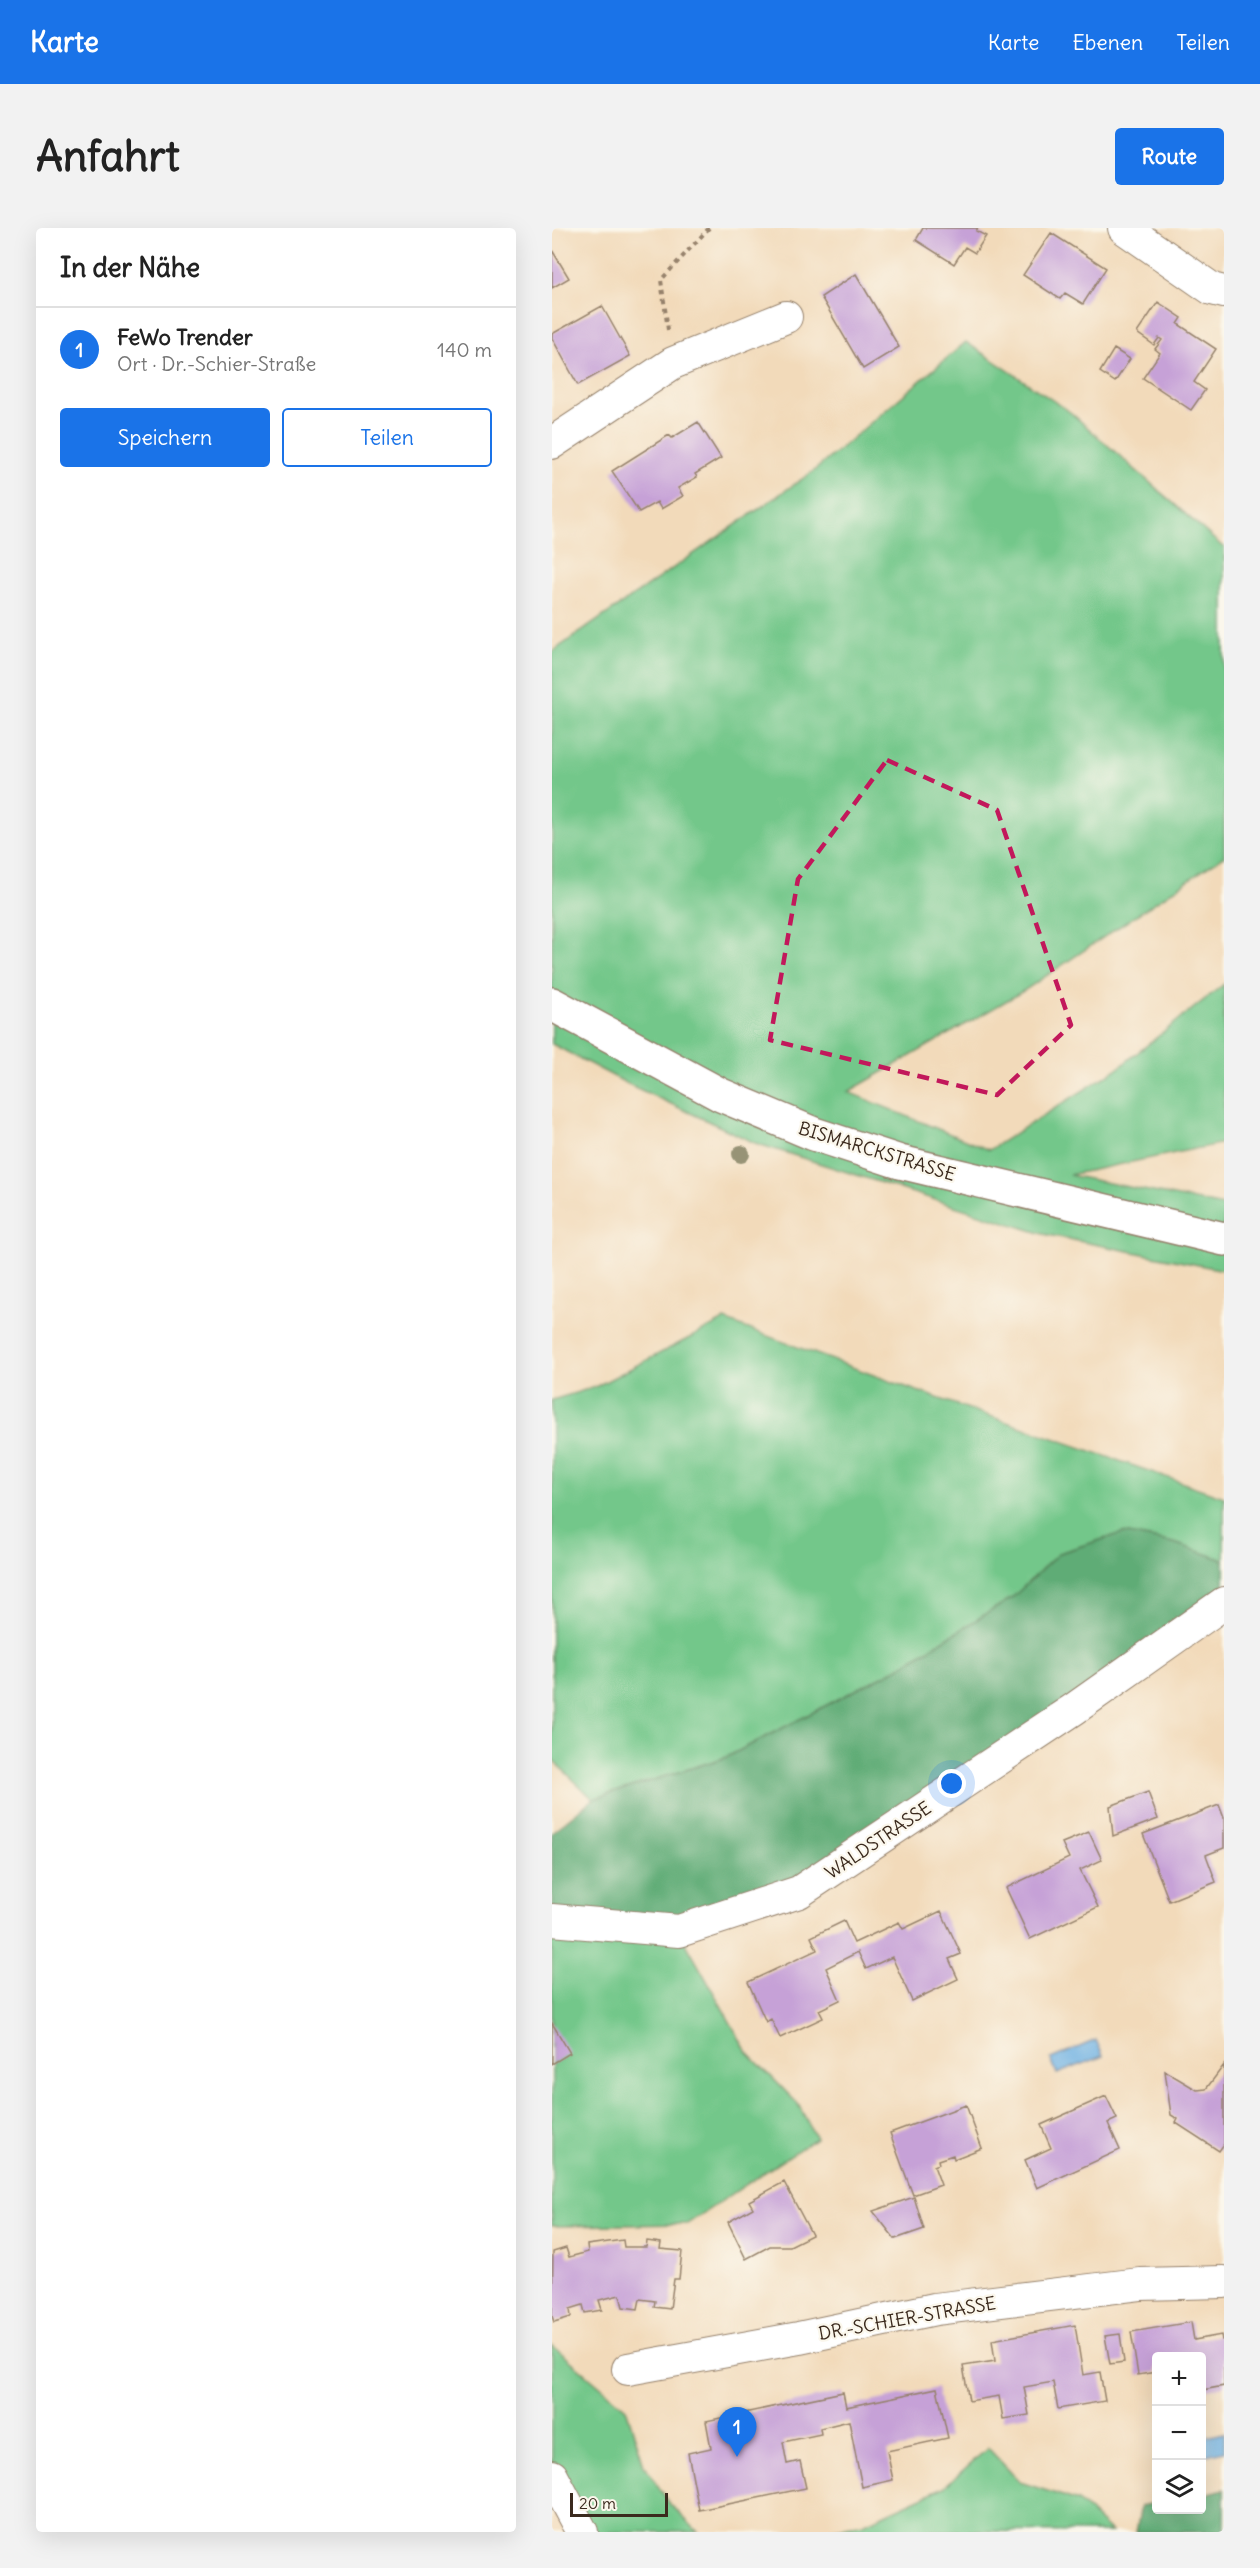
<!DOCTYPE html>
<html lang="de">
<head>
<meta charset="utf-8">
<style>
	body { margin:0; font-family:Delius,sans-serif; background:#f2f2f2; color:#222 }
	.controls { position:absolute; right:18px; bottom:18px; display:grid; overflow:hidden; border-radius:6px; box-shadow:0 6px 24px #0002 }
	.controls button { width:54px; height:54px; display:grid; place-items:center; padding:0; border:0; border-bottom:2px solid #e0e0e0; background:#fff; color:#222; font:30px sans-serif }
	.scale { position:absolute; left:18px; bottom:15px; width:98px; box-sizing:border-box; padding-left:6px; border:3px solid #3b2a1e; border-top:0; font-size:16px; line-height:21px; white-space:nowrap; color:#3b2a1e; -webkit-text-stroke:4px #fbf7ec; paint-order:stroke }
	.you { position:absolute; left:400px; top:1556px; width:21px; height:21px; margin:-15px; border:4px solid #fff; border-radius:50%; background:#1a73e8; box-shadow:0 0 0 9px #1a73e833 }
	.badge { display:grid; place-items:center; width:39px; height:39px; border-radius:50%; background:#1a73e8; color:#fff; font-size:20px; font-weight:700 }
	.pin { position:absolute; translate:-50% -50px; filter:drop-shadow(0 2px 3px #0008) }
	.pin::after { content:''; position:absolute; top:32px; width:21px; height:18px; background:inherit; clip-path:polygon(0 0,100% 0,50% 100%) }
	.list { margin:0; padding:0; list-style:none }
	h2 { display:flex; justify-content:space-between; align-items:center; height:78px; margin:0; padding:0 24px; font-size:26px }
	h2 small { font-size:20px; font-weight:400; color:#767676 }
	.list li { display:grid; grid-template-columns:39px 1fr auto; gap:18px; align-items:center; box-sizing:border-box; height:84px; padding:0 24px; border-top:2px solid #e0e0e0 }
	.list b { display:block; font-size:22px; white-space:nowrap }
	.list p { margin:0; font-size:20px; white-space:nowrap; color:#767676 }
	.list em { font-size:20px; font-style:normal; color:#767676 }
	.actions { display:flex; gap:12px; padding:18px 24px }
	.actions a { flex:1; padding:14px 0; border:2px solid #1a73e8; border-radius:6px; text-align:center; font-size:21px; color:#1a73e8 }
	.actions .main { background:#1a73e8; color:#fff }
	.icon { flex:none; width:33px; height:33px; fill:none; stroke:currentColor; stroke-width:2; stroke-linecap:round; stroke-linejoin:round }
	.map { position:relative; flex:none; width:672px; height:2304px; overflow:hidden; border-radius:6px }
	header { display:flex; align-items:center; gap:36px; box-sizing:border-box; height:84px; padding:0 30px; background:#1a73e8; color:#fff }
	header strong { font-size:28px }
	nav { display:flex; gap:33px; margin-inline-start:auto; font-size:21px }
	.intro { display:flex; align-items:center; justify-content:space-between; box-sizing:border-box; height:144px; padding:0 36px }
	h1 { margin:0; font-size:42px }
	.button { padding:15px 27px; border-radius:6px; background:#1a73e8; color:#fff; font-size:21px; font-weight:700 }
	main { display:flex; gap:36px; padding:0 36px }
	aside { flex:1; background:#fff; border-radius:6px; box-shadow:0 6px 24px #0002 }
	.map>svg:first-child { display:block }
</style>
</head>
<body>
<header>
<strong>Karte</strong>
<nav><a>Karte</a><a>Ebenen</a><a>Teilen</a></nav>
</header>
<div class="intro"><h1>Anfahrt</h1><a class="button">Route</a></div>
<main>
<aside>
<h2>In der Nähe<small></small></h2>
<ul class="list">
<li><span class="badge">1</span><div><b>FeWo Trender</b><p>Ort · Dr.-Schier-Straße</p></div><em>140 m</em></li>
</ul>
<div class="actions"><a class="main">Speichern</a><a>Teilen</a></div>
</aside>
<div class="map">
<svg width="672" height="2304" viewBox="0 0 672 2304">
	<rect width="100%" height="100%" fill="#fbf7ec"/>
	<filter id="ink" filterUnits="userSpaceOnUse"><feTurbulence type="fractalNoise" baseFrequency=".0167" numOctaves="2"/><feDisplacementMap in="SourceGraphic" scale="12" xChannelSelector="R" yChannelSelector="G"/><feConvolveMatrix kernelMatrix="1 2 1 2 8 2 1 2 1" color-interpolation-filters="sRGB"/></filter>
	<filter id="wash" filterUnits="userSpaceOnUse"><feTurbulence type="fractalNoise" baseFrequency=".008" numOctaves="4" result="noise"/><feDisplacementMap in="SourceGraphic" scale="24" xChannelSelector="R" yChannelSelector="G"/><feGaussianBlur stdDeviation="1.35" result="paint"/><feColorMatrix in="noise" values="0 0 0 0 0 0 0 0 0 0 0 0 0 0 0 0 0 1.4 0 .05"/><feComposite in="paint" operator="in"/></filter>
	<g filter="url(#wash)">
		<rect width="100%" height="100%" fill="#f2daba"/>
		<!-- green -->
		<path fill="#73c78a" stroke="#577854" stroke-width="1.5" d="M414,114L518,184L672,320V628L473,762L296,864L437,922L565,841L672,756V915L517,947L672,978V1042L491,1006L203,915L74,855L0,816V424L263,242Z
			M172,1092L365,1163L672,1269V1332L622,1315L571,1305L507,1325L460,1370L348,1439L175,1529L41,1571L0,1531V1172L43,1159Z
			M0,1692L127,1703L195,1824L246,1876L264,1910L135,1996L0,1998Z
			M0,2117L74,2180L92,2237L118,2276L146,2304H30L0,2248Z
			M436,2220L468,2254L526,2273L559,2304L276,2302L311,2296L392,2259Z"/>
		<!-- forest -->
		<path fill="#5eac76" stroke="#4c6b4a" stroke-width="1.5" d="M571,1305L622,1315L672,1332V1375L247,1664L127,1703L0,1692V1604L41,1571L175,1529L348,1439L460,1370L507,1325Z
			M672,2261V2304H584L589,2278L604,2275V2282H650V2267Z"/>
		<!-- water -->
		<path fill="#6db0e2" stroke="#546d80" stroke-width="1.5" d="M544,1812L551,1828L505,1846L499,1831Z
			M672,2205V2223L650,2228V2210Z"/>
		<g id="blocks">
			<!-- building -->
			<path fill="#c6a1d7" d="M371,0H426L424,3L434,8L423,25L413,19L402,36L364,12Z
				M499,5L554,40L531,76L513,65L508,71L471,47Z
				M0,22L17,50L0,60Z
				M304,46L347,119L311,141L269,69Z
				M606,74L630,90L626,96L664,121L642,154L653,162L639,182L591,150L608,125L603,121L610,112L607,110L602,117L585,105Z
				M50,78L78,128L26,157L0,110V106Z
				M562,121L578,131L563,154L548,144Z
				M146,194L169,230L143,246L145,249L126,260L131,268L109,281L105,274L87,284L60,243L117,207L120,210Z
				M596,1564L606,1591L561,1608L558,1578Z
				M667,1577L672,1590V1620L654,1627L664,1654L617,1673L591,1606Z
				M537,1604L550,1632L528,1642L546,1679L478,1711L454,1660L517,1630L510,1615Z
				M389,1683L409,1726L397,1731L406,1751L360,1773L340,1729L314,1741L306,1724L274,1740L288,1772L267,1782L271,1790L228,1810L219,1791L214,1794L196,1754L265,1722L259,1709L292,1693L302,1715L347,1694L351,1701Z
				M0,1795L18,1825L0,1836Z
				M672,1837V1916L667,1923L624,1895L626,1891L619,1887L613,1843L645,1862L654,1861Z
				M554,1868L565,1891L556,1895L568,1922L485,1960L473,1932L499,1920L489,1897Z
				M414,1877L430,1920L402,1931L401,1927L386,1932L387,1936L382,1938L389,1957L361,1967L338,1905Z
				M232,1954L260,2007L238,2018H218L194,2031L176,1994L201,1980L197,1973Z
				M362,1969L372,2001L343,2011L321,1983Z
				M71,2012L72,2019H94L95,2013L109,2015L108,2021L130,2023L127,2051H122L118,2081L102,2079L103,2073L88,2071L86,2081L71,2079L68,2067L47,2072L50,2082L33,2085L31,2077L18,2081L19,2089L2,2094L0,2088L1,2024L14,2020L17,2029L36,2024L35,2017Z
				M639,2094L642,2112L669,2107L670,2112H672V2158L650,2162V2128H604V2144L586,2147L579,2104Z
				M523,2097L531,2147L548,2144L553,2173L506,2181L501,2154L472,2159L477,2187L451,2191L447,2168L417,2173L411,2138L443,2133L440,2112Z
				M568,2106L572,2134L558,2136L553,2108Z
				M385,2160L396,2210L335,2223L341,2252L310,2259L297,2193L268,2200L269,2206L231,2214L235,2236L248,2233L254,2260L147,2282L136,2225L159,2220L154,2193L291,2164L294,2179Z"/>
		</g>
	</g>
	<g filter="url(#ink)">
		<use href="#blocks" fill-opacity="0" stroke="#96826c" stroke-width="1.5"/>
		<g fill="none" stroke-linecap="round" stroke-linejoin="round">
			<!-- minor casing -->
			<g stroke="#96826c" stroke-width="34">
				<path id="minor" d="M572,0L660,61L672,64
					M0,215L121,135L234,89
					M0,1692L127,1703L247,1664L522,1481L672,1375
					M76,2141L247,2110L383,2081L588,2056L672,2054
					M0,2248L30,2304"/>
			</g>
			<!-- tertiary casing -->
			<g stroke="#96826c" stroke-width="36">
				<path id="tertiary" d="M0,776L169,867L262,906L348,934L672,1011"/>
			</g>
			<!-- path -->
			<path stroke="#96826c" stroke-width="4" stroke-dasharray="4.5 4.5" stroke-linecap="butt" d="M116,102L109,52L157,0"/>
			<!-- minor -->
			<use href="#minor" stroke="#fff" stroke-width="32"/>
			<!-- tertiary -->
			<use href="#tertiary" stroke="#fff" stroke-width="33"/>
		</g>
		<!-- trees -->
		<circle fill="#979376" cx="189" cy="926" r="9"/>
	</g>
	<!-- marked area -->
	<path fill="none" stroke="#c2185b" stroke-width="4.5" stroke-dasharray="12 8" stroke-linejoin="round" d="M335,532L445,582L519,797L445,867L218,812L246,651Z"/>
	<g text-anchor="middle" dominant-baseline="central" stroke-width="4.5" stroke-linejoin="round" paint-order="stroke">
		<!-- street labels -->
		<g font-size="18" fill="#3b2a1e" stroke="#fbf7ec">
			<text transform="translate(325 923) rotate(17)">BISMARCKSTRASSE</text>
			<text transform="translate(326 1612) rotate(-34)">WALDSTRASSE</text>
			<text transform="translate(355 2090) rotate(-10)">DR.-SCHIER-STRASSE</text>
		</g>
	</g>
</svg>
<div class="controls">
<button>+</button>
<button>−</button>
<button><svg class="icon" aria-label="layers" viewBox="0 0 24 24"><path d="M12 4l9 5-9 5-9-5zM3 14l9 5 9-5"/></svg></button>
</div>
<div class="scale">20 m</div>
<div class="you"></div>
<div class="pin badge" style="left:185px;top:2229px">1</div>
</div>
</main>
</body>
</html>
